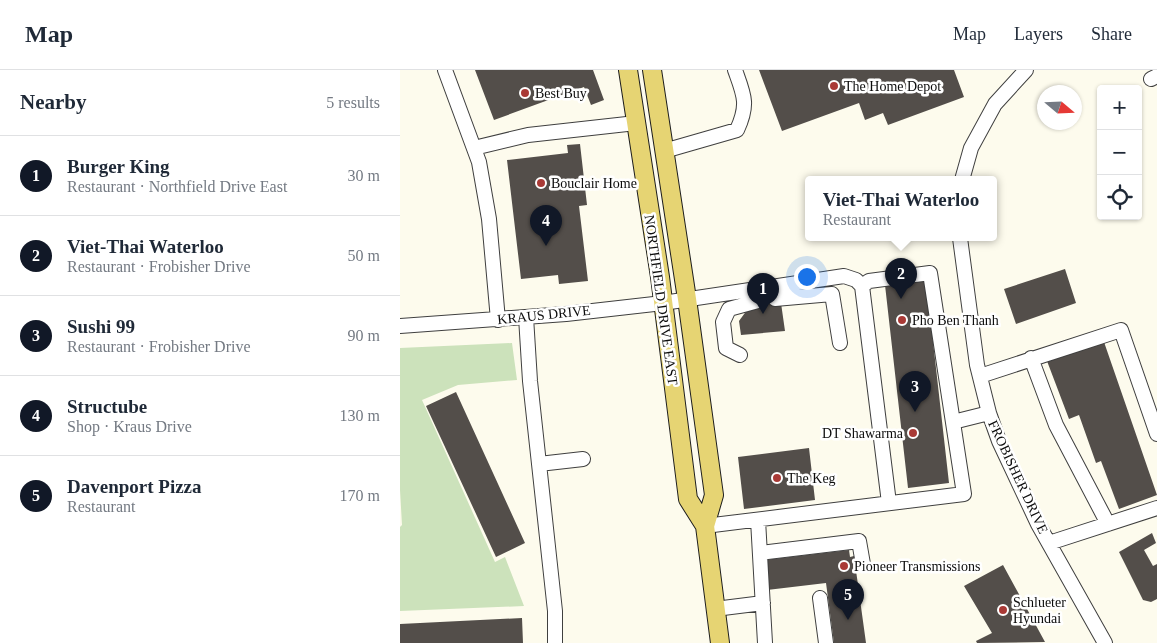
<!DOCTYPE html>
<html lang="en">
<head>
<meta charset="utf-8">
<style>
	body { margin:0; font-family:Georgia,serif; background:#f6f6f7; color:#1f2937 }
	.controls { position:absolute; right:15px; top:15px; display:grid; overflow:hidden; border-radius:5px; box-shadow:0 1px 4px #0004 }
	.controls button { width:45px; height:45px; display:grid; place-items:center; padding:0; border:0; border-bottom:1px solid #e0e1e3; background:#fff; color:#1f2937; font:25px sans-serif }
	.compass { position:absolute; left:637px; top:15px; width:45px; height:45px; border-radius:50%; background:#fff; box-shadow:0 1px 4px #0004; rotate:109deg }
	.you { position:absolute; left:406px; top:206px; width:18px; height:18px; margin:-12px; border:4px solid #fff; border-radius:50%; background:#1a73e8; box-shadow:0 0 0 8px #1a73e833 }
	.badge { display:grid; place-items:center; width:32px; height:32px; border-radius:50%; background:#111827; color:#fff; font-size:16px; font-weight:700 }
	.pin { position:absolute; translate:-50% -41px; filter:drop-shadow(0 1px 2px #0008) }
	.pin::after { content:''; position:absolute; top:26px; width:18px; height:15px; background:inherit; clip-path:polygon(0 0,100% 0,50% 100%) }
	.popup { position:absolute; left:405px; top:106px; width:192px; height:65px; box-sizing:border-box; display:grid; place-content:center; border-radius:5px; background:#fff; filter:drop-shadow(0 1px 4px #0005); font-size:16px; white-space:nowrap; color:#747a83 }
	.popup b { font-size:19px; color:#1f2937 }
	.popup::after { content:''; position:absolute; left:50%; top:100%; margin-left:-10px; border:10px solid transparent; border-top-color:#fff }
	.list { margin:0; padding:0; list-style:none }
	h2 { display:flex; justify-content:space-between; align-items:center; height:65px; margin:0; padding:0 20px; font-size:21px }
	h2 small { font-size:16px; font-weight:400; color:#747a83 }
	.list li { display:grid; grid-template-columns:32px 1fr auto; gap:15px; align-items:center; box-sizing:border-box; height:80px; padding:0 20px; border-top:1px solid #e0e1e3 }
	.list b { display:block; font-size:19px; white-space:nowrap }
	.list p { margin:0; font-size:16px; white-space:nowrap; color:#747a83 }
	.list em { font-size:16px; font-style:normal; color:#747a83 }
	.icon { flex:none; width:28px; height:28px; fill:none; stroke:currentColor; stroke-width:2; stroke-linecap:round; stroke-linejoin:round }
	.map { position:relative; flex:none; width:757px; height:573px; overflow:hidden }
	header { display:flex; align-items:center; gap:30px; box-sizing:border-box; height:70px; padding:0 25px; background:#fff; border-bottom:1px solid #e0e1e3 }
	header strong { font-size:24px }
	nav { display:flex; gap:28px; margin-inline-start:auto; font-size:18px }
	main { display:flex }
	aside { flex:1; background:#fff }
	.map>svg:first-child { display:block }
</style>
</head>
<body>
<header>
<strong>Map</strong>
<nav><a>Map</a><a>Layers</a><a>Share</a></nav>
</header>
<main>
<aside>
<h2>Nearby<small>5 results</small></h2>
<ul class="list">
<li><span class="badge">1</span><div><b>Burger King</b><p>Restaurant · Northfield Drive East</p></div><em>30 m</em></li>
<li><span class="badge">2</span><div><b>Viet-Thai Waterloo</b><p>Restaurant · Frobisher Drive</p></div><em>50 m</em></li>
<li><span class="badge">3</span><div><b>Sushi 99</b><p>Restaurant · Frobisher Drive</p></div><em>90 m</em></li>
<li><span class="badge">4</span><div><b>Structube</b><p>Shop · Kraus Drive</p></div><em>130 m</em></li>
<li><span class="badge">5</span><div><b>Davenport Pizza</b><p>Restaurant</p></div><em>170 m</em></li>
</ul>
</aside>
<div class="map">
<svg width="757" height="573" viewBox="0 0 757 573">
	<rect width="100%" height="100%" fill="#fdfbed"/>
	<!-- green -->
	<path fill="#cce2bb" d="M112,273L117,310L58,315L22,330L95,492L105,487L124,536L0,541V457L2,455L0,420V278Z"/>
	<!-- building -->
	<path fill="#534e4a" d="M75,0H193L204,30L191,35L184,17L94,50Z
		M359,0H554L564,27L488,55L483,43L465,50L459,33L382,61Z
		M180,74L187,135L179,136L188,211L159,214L158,205L121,209L107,90L168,83L167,75Z
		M665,199L676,233L616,254L604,219Z
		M526,210L549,413L508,418L485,215Z
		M372,227L381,233L385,261L341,265L339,251L350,236L361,228Z
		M704,272L757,425L719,439L701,391L696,393L679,345L669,349L647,291Z
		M56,322L125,473L96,487L26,336Z
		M409,378L415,430L344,439L338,387Z
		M752,463L756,473L744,480L753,496L757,494V529L751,532L743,530L719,482Z
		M449,480L450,487L454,486L466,573H434L426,513L367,520L364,490Z
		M603,495L645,572L577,573L576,571L592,563L564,516Z
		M122,548L123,573H0V554Z"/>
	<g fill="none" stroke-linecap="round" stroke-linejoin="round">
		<!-- minor casing -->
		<g stroke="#3f3f3f" stroke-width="16">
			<path id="minor" d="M45,0L79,92L89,149L98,250
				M751,9L757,6
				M74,78L128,65L236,53
				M264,81L337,60C349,34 344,25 335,0
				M562,110L571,78L595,34L626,0
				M560,168L577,295L589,343L599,371L638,454L705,573
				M375,229L432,224L440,273
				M126,247L130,311L155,541V573
				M0,256L166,244L263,233L444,206L456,210L462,216L489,433
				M340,285L326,278L323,252L329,239L358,231
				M631,288L656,355L708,454
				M580,306L721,260L757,364
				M553,352L589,343
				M139,394L183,389
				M358,450L365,573
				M305,456L564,424L530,203L469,211L462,216
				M649,473L757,438
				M360,483L459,471L463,494
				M420,528L426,573
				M315,539L363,533"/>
		</g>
		<!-- major casing -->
		<g stroke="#1d1d1d" stroke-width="20">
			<path id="major" d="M228,0L260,207L288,429L305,456
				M252,0L287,229L314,425L305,456L320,573"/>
		</g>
		<!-- minor -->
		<use href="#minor" stroke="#fff" stroke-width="14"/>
		<!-- major -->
		<use href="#major" stroke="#e6d473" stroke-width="18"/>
	</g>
	<!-- markers -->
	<g fill="#a93a36" stroke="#fff" stroke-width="2">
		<circle cx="434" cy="16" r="5"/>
		<circle cx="125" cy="23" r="5"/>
		<circle cx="141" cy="113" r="5"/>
		<circle cx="502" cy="250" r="5"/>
		<circle cx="513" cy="363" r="5"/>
		<circle cx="377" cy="408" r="5"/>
		<circle cx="444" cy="496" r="5"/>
		<circle cx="603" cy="540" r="5"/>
	</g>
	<g text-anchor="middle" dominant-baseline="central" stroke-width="5" stroke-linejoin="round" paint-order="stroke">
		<!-- poi labels -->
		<g font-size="14" fill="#0c0c0c" stroke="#fff" text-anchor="start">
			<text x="444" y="16">The Home Depot</text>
			<text x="135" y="23">Best Buy</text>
			<text x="151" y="113">Bouclair Home</text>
			<text x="512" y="250">Pho Ben Thanh</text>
			<text x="503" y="363" text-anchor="end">DT Shawarma</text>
			<text x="387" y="408">The Keg</text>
			<text x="454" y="496">Pioneer Transmissions</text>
			<text x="613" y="532">Schlueter<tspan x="613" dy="16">Hyundai</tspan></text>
		</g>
		<!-- street labels -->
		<g font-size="14" fill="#0c0c0c" stroke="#fff">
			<text transform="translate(261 230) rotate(82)">NORTHFIELD DRIVE EAST</text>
			<text transform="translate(144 245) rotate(-6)">KRAUS DRIVE</text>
			<text transform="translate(618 407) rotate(65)">FROBISHER DRIVE</text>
		</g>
	</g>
</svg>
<div class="controls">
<button>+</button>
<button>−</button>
<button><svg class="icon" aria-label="locate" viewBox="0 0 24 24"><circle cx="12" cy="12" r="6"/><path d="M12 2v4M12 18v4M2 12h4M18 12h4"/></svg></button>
</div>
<svg class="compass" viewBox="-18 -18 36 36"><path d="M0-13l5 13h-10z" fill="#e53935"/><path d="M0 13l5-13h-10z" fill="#747a83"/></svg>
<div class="you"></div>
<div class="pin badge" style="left:363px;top:244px">1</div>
<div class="pin badge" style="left:501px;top:229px">2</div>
<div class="popup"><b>Viet-Thai Waterloo</b>Restaurant</div>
<div class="pin badge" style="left:515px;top:342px">3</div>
<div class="pin badge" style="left:146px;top:176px">4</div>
<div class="pin badge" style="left:448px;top:550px">5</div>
</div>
</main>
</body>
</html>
